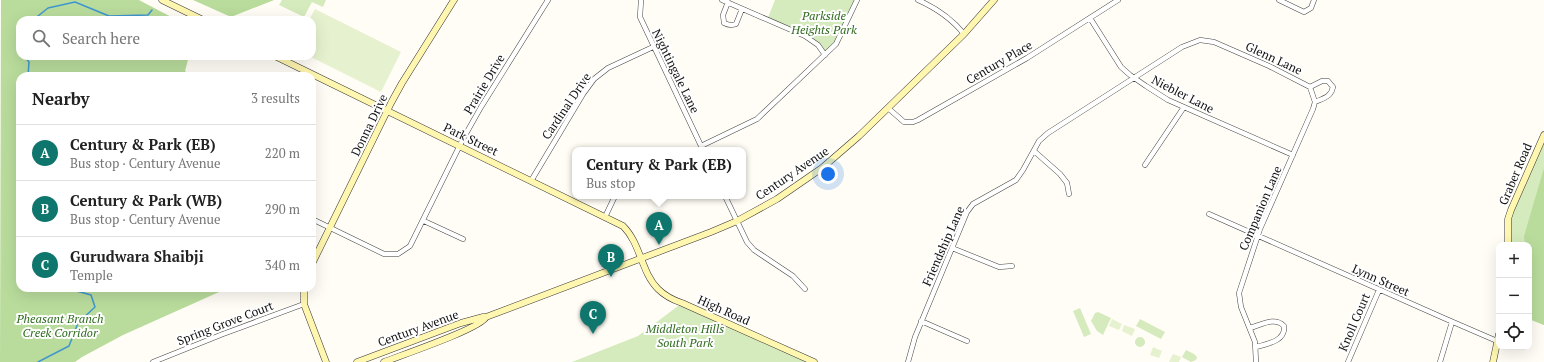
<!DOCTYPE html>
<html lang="en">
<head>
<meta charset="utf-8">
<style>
	body { margin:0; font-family:"PT Serif",serif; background:#f2f2f2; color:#222 }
	.controls { position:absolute; right:12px; bottom:12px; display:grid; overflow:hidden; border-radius:8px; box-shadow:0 4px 16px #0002 }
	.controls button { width:36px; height:36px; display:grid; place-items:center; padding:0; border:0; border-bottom:1px solid #e0e0e0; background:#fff; color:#222; font:20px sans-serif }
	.you { position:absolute; left:828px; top:174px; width:14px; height:14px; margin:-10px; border:3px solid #fff; border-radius:50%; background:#1a73e8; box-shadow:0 0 0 6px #1a73e833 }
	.badge { display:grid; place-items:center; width:26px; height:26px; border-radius:50%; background:#0f766e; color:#fff; font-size:13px; font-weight:700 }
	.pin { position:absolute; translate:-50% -33px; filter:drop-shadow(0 1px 2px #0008) }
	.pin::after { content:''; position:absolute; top:21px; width:14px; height:12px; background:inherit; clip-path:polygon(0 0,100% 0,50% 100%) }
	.popup { position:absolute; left:572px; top:147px; width:174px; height:52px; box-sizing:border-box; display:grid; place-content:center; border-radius:8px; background:#fff; filter:drop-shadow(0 1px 3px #0005); font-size:13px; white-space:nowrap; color:#767676 }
	.popup b { font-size:15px; color:#222 }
	.popup::after { content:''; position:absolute; left:50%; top:100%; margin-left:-8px; border:8px solid transparent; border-top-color:#fff }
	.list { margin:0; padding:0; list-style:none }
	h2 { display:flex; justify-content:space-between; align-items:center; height:52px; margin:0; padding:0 16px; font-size:17px }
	h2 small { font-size:13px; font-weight:400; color:#767676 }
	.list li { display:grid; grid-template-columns:26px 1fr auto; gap:12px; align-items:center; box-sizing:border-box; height:56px; padding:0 16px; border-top:1px solid #e0e0e0 }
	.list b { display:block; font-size:15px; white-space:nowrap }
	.list p { margin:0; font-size:13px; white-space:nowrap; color:#767676 }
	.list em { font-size:13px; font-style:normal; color:#767676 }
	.icon { flex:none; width:22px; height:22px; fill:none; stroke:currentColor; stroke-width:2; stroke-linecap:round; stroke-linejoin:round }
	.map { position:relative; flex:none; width:1544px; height:362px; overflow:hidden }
	.search { position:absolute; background:#fff; box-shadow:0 4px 16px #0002; left:16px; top:16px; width:300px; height:44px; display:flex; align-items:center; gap:10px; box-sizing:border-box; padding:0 14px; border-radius:12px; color:#767676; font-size:15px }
	.panel { position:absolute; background:#fff; box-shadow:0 4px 16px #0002; left:16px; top:72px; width:300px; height:220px; border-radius:12px }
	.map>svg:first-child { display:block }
</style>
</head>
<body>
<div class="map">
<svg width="1544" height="362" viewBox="0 0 1544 362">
	<rect width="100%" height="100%" fill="#fffdf5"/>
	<!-- green -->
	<path fill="#d5ebbd" d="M282,0H326L323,7L312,2L304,17L279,5Z
		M775,0H857L838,42L825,55L813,41L767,20Z
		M1544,135V325L1529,319V245H1508V219Z
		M682,303L814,362H572L638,336Z
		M1080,308L1091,334L1084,337L1073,311Z
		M1098,312L1111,318L1103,335L1097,331L1091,321L1095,313Z
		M1140,319L1165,332L1161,339L1136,326Z
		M1135 342a5 5 0 1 1 10 0a5 5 0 1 1-10 0Z
		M1186,350L1194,354L1197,357L1196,360L1191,362L1182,357Z"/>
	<!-- forest -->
	<path fill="#b9dc9c" d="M1,0H139L177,20H20V56H189L185,71L191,76H20V288H228L123,335L82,357L75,362H0Z
		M193,0H274L231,17Z
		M1544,168V325L1529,319V245H1525L1524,236Z"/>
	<!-- pitch -->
	<path fill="#e6f2cf" d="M315,9L401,52L381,92L309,56H312V20H309Z
		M1112,319L1122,324L1119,330L1109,326Z
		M1124,325L1135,329L1132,336L1122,331Z
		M1153,347L1162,351L1159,358L1150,355Z
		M1173,354L1181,357L1179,362H1169Z"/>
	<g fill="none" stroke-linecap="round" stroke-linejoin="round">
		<!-- stream -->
		<path stroke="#3f96cf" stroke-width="1.5" d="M33,20L48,8L75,2L109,16L148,15L152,10
			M20,43L18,49L20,52
			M24,56L29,62L28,76
			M38,362L69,346L78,323L95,307L91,295L73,290L71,288"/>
		<!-- street casing -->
		<g stroke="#444" stroke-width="5.5">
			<path id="street" d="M641,0L640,17L703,150
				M722,0L805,36L818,45L825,55
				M918,0C936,8 952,19 964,34
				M1279,0L1304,12L1311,8L1314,0
				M728,2L723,15L724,23C728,25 731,26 736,24L742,9
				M1090,18L1121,67L1130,75L1146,86L1168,100L1293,155
				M1310,87L1322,81H1328L1333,87C1331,97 1324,98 1315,102
				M888,108L904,122H913L918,120L1027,58L1118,0
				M701,146L757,119L836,44L857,0
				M1034,151L1060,174L1067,183L1069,194
				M1145,165L1184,107
				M531,181L583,94L594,79L608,68L653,47
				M725,196L747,242L754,250L793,276L805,289
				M1209,214L1446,319L1497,341
				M605,217L615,196
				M312,219L384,254H398L410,246L463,139L481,107L548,0
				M424,221L463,239
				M952,248L999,267L1012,266
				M921,321L967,341
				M1250,328C1261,325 1275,316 1284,326C1286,341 1267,344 1256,347
				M153,362L223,334L304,304
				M908,362L915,337L967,212L973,204L1016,180L1023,170L1039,141L1048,133L1182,47L1200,40L1214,42L1269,66L1310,87
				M1256,362L1255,342L1241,307L1239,293L1260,229L1313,109L1315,102L1310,87
				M1348,362L1379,290
				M1440,362L1452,322"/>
		</g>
		<!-- secondary casing -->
		<g stroke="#333" stroke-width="7">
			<path id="secondary" d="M162,0L203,20
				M275,56L623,226C641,244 641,272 658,289C664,295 673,300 682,303L814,362
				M1508,245V219L1511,210L1544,135
				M312,264L391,103L402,83L454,0
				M304,288V304L326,362
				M357,362L461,323L483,317H486L711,232L737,221L777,199L822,168L859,136L964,34L994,0
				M384,362C399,356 482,328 486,317
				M1493,362L1499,334"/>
		</g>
		<!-- street -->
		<use href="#street" stroke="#fff" stroke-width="4.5"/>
		<!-- secondary -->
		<use href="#secondary" stroke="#fff6b0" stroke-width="6"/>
	</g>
	<g text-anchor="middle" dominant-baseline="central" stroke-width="4" stroke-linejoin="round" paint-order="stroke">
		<!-- park labels -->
		<g font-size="12" font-style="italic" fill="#2f6b1f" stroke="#fff">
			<text x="824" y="15">Parkside<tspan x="824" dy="14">Heights Park</tspan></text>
			<text x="60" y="318">Pheasant Branch<tspan x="60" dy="14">Creek Corridor</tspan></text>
			<text x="685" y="328">Middleton Hills<tspan x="685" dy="14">South Park</tspan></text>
		</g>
		<!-- street labels -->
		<g font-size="12" fill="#111" stroke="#fff">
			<text transform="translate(1274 58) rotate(25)">Glenn Lane</text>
			<text transform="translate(999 62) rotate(-30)">Century Place</text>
			<text transform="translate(676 71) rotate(64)">Nightingale Lane</text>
			<text transform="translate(484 84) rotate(-59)">Prairie Drive</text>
			<text transform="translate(1183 94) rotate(27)">Niebler Lane</text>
			<text transform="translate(566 106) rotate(-56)">Cardinal Drive</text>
			<text transform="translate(369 125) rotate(-64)">Donna Drive</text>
			<text transform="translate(471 139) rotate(26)">Park Street</text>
			<text transform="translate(792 173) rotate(-34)">Century Avenue</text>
			<text transform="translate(1515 174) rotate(-67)">Graber Road</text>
			<text transform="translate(1260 208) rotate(-67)">Companion Lane</text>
			<text transform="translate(943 246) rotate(-66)">Friendship Lane</text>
			<text transform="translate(1381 280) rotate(24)">Lynn Street</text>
			<text transform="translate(724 310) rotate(24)">High Road</text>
			<text transform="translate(1354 322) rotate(-67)">Knoll Court</text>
			<text transform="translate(225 323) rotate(-21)">Spring Grove Court</text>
			<text transform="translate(418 328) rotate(-20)">Century Avenue</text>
		</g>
	</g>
</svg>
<div class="controls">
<button>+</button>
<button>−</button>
<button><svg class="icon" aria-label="locate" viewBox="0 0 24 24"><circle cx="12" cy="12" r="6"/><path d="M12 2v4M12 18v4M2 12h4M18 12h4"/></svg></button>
</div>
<div class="you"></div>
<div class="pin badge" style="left:659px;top:245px">A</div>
<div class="popup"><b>Century &amp; Park (EB)</b>Bus stop</div>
<div class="pin badge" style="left:611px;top:277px">B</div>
<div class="pin badge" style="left:593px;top:334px">C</div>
<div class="search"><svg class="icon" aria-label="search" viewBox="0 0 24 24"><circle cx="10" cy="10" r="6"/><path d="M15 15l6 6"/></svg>Search here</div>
<section class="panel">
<h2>Nearby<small>3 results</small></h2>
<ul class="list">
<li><span class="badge">A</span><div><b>Century &amp; Park (EB)</b><p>Bus stop · Century Avenue</p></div><em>220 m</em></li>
<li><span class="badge">B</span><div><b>Century &amp; Park (WB)</b><p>Bus stop · Century Avenue</p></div><em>290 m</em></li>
<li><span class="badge">C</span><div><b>Gurudwara Shaibji</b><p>Temple</p></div><em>340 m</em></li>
</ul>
</section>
</div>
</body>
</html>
